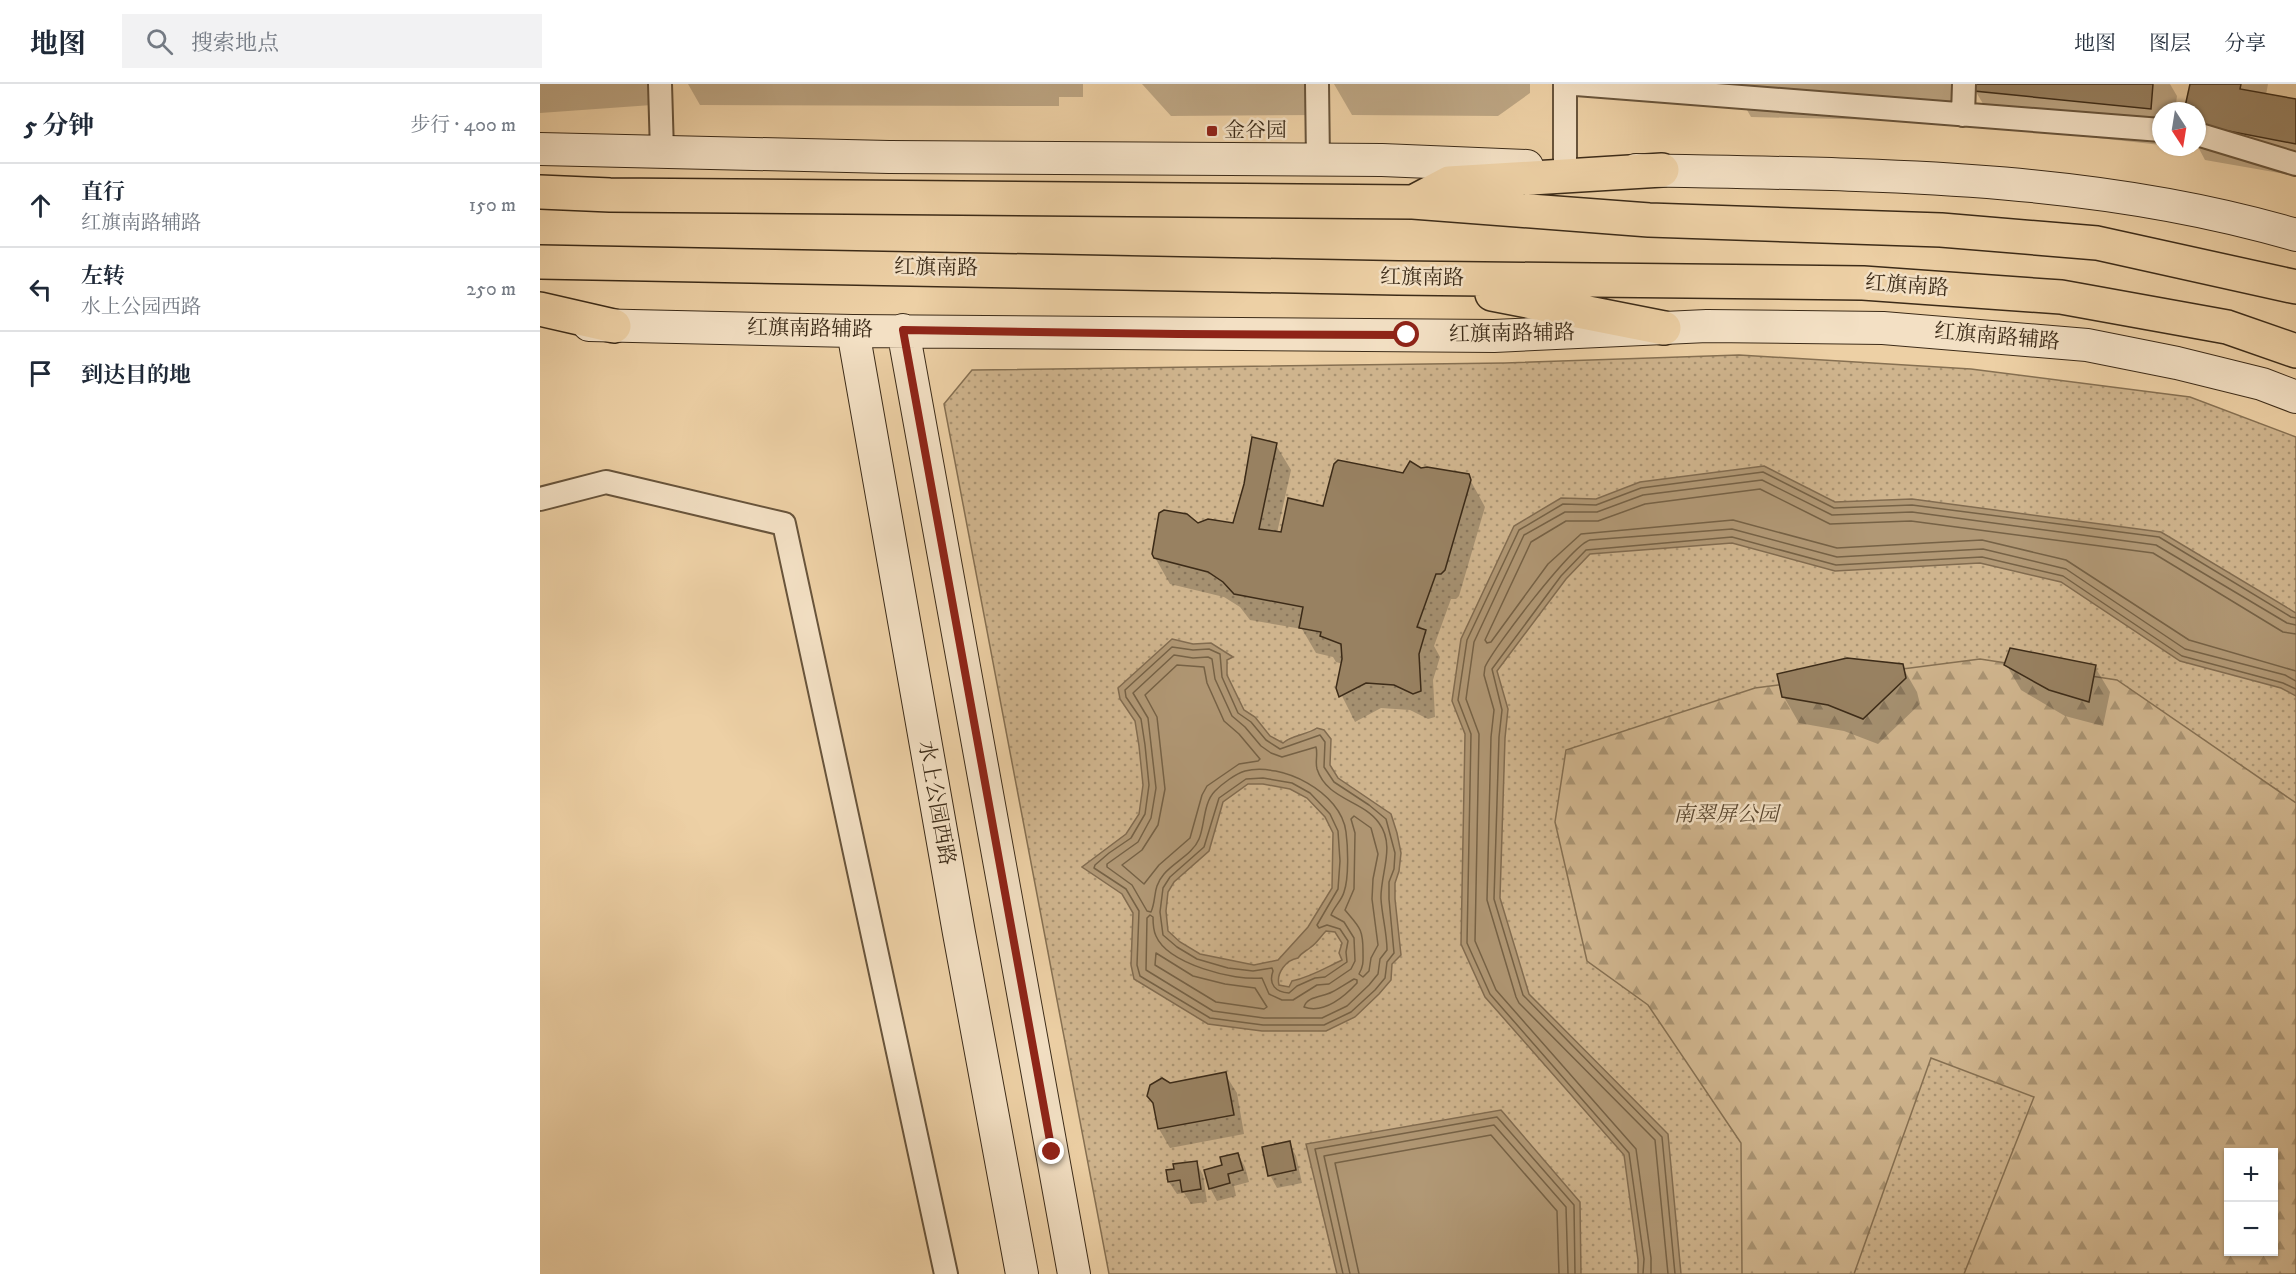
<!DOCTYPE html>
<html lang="zh">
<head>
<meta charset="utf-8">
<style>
	body { margin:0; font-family:"IM FELL DW Pica","Noto Serif SC",serif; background:#f2f2f3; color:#1f2937 }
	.controls { position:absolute; right:18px; bottom:18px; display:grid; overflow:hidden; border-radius:0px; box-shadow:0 2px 4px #0004 }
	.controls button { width:54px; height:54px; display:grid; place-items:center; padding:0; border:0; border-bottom:2px solid #e0e1e3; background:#fff; color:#1f2937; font:30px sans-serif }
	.compass { position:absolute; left:1612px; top:18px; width:54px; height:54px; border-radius:50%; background:#fff; box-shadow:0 2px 4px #0004; rotate:168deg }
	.stop { position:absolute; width:18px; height:18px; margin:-14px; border:4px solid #8f2418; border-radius:50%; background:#fff }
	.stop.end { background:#8f2418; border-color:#fff; box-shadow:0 2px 6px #0008 }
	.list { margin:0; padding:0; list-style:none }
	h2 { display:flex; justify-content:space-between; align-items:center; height:78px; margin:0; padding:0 24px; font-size:26px }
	h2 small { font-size:20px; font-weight:400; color:#747a83 }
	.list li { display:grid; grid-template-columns:39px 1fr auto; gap:18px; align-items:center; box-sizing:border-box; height:84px; padding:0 24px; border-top:2px solid #e0e1e3 }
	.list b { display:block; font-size:22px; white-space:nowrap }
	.list p { margin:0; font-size:20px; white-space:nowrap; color:#747a83 }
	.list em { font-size:20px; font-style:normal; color:#747a83 }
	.icon { flex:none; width:33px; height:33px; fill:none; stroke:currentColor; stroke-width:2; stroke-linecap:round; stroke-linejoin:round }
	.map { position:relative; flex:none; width:1756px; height:1190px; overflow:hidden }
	header { display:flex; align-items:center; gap:36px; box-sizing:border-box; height:84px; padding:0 30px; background:#fff; border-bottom:2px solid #e0e1e3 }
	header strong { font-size:28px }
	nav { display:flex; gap:33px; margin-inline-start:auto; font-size:21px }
	.search { width:420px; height:54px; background:#f2f2f3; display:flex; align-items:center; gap:15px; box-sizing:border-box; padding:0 21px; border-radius:0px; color:#747a83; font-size:22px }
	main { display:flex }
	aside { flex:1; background:#fff }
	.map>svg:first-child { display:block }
</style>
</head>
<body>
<header>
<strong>地图</strong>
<div class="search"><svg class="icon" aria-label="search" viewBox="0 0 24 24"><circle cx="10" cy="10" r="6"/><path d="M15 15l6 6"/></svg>搜索地点</div>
<nav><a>地图</a><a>图层</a><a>分享</a></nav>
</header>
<main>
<aside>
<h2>5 分钟<small>步行 · 400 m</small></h2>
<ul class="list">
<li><svg class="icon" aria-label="ahead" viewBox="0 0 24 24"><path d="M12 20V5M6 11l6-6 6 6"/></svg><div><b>直行</b><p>红旗南路辅路</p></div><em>150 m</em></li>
<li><svg class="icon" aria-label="left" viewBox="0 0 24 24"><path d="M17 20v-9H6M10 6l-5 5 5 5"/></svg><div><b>左转</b><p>水上公园西路</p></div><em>250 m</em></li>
<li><svg class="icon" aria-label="arrive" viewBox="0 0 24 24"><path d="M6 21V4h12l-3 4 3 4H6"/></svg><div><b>到达目的地</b></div></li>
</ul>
</aside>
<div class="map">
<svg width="1756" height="1190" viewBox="0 0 1756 1190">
	<defs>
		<pattern id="green-dots" width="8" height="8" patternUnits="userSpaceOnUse" patternTransform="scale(1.5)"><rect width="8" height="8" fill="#cfb48d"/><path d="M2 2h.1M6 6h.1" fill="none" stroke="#a99372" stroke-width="1.8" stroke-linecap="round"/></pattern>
		<pattern id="forest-firs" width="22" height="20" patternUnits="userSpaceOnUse" patternTransform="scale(1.5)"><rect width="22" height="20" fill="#cfb48d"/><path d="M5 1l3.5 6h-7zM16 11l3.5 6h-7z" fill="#a99372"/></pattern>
	</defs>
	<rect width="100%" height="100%" fill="#edd0a5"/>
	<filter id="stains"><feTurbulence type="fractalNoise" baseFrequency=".00333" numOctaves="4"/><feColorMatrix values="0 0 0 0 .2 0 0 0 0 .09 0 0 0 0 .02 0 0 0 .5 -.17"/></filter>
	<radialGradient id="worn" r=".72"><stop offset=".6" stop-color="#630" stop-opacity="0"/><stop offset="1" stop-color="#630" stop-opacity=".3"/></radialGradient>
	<!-- green -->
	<path fill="url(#green-dots)" stroke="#867052" stroke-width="1.5" fill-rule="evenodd" d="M1199,271L1431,285L1650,313L1756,353V1190H569L404,320L432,286L965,279ZM1688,1068H1734V1168H1688Z"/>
	<!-- forest -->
	<path fill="url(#forest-firs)" stroke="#867052" stroke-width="1.5" fill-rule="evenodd" d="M1440,575L1577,596L1756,719V1190H1424L1494,1013L1391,974L1314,1190H1202L1201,1059L1108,921L1047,877L1015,738L1026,666L1215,604ZM1688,1068H1734V1168H1688Z"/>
	<!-- water -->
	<path fill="#b19875" stroke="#826c50" stroke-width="1.5" fill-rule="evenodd" d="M1224,382L1295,418L1372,415L1621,448L1756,529V612L1741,604L1640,577L1521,498L1440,479L1295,487L1192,459L1050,470L1026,495L957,587L968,625L965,654L960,814L989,910L1128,1050L1141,1190H1098V1176L1084,1071L945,913L921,860L925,650L912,617L921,555L974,442L1021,414L1056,415L1100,398Z
		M632,555L653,560L671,559L693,573L687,576V591L704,626L715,633L730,652L743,659C751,651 767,651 777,644L784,646L791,655L790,681L798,694L851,730L857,749L861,769L859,787L855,799V815L861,871L852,880L851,896L839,910L815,933L786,947H722L668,940L594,895L591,881L593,829L582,810L542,783L586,750L599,730L603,701L599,662L595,637L580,615L578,604ZM708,700H723L750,705L767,714L785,733L793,749L792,804L768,843L738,876L714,881L660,870L640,858L628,847L626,827L628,808L634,798L669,767L683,718ZM786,847L795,848L802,859L799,869L802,876C785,884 771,893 752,897L749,903L739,901C736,889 746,876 758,874C762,868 765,868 771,863C776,860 781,852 786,847Z
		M961,1026L1040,1118L1041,1190H797L766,1060Z"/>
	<!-- shadow -->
	<path fill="#0003" d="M0,0H110L112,21L0,29Z
		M148,0H543V13H519V22L160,21Z
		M602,0H777L778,31L631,32Z
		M794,0H990V9L958,32L812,31Z
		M1192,0H1630L1637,12L1635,27H1621V61L1457,43L1433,3V38L1211,33Z
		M1651,0H1728L1726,11L1756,16V92L1665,76L1657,61V27H1646Z
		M736,361L751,386L737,449L742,450L785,424L881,386L928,392L945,423L919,512L916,515H911L894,562L900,573L893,596L895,633L888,635L870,626L841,624L815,638L798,604L803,580L796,578L793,573L776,569L762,545L710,536L700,523L684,513L630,500L613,470L658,441L694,440Z
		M1466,580L1555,583L1570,608L1563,642L1525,632L1481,606Z
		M1362,582L1377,608L1380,620L1338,660L1304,647L1259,639L1244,613Z
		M685,990L697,1009L704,1050L630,1064L619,1045L615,1023L608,1012Z
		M749,1059L756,1072L762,1099L737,1104L730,1091Z
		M698,1070L705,1083L709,1098L694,1102L696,1112L677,1117L670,1104L683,1082Z
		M656,1078L663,1091L667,1118L651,1120L644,1109L637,1110L629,1098Z"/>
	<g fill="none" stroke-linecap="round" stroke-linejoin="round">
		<!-- shore -->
		<path stroke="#766246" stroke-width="1.5" d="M1756,550L1743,548L1613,469L1371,437L1290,440L1220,405L1105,420L1058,437H1026L991,458L945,556L947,559L951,558L1008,480L1041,450L1193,436L1297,464L1442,456L1526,476L1649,556L1756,587
			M632,563L653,566L669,565L680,570L682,593L698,629L711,638L726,656L740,665L780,651L785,658L784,683L794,698L829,721L846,735L855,769L854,785L849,798V815L854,869L847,878L845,894L835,906L811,928L784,941H723L670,934L600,892L597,881L599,827L586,805L554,784L555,781L569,769L591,754L605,730L609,701L605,661L601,635L586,613L585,606Z
			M634,571L653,574L668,573L672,575L675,595L692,632L705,643L721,662L731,669L742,673L776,663C778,670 775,678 777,685C787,716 823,716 839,739C856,762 840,790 841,815C842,832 847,849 847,866L840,875L838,890L829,901L807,922L782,934H724L673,927L606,886L607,834L610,831L613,833C613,839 613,846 616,852C628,880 694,897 722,894L729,910L742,916H753L777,901L789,900L811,885L815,877L814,854L804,838L791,831C794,823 802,816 804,808C809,794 808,763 806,748C801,708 742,678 705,687C695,690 682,700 675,707C663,719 665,741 659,755C653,770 634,778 624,790C612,804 617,814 611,828L607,827L592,801L567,783V780L598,758L611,734L616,704L608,634L593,609Z
			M637,581L664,583L667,599L684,637L699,650L720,675L718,677L699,680L667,702L662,711L650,754L619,781L604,800L582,781L602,766L618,741L625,705L617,633L605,611Z
			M723,694L752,699L770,709L790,730L798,747L800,777L798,805L777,841L779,844L787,841L800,845L808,857L806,868L807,878L785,893L775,894L757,902L749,909C736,908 728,901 733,887L732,884L713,887L688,884L657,875L637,863L623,851L620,828L623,804L630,793L664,763L679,714L706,695Z
			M814,732L831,744L838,770L833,795L832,815L838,861L831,874L829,887L823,893L819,890C824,881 823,877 823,867C823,844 819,843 805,826L814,805L815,749L811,735Z
			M616,869L653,892L685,900L715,904L727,923L724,925L676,918L615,881Z
			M814,895L817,896V899C804,913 784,930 764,923C767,912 783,913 792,908C800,904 807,899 814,895Z
			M803,1190L775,1065L957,1033L1034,1121L1035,1190
			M810,1190L784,1072L954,1041L1026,1123L1028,1190
			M819,1190L795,1079L951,1051L1017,1127L1019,1190
			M1103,1190L1104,1175L1089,1069L950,910L927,859L931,650L918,616L927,556L979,446L1023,420L1056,421L1101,404L1223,388L1294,424L1372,421L1619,453L1751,533L1756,534
			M1111,1190V1174L1096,1065L956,906L935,857L939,650L926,615L934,558L984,451L1025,428H1057L1103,411L1222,396L1292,431L1372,428L1616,461L1747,539L1756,541
			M1128,1190L1115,1056L979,919L976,913L947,816L951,653L954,626L944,591L945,583C954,563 1032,461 1050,456L1192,445L1297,473L1443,465L1526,485L1645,565L1745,591L1756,597
			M1135,1190L1122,1053L983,911L954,815L959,653L962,626L952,585L1021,492L1046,466L1192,453L1296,481L1442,473L1523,492L1642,572L1743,599L1756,605"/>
	</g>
	<!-- building -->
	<path fill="#988161" stroke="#3c2b18" stroke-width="1.5" d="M1434,0H1613L1611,25L1434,7Z
		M1650,0H1701L1700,5L1756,15V60L1657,41V27H1644Z
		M712,353L737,359L719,445L741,448L748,414L783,422L794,380L798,376L863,389L870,377L881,384L887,383L929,390L931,396L905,486L901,490H896L877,543L886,546L879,570L881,607L873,610L854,601L826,599L799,613L796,604L802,575L801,560L780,552L781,548L759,544L763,523L694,510L683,498L668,488L614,474L612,470L619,429L624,426L647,430L658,439L668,435L693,439L704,400Z
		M1470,564L1556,581L1549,618L1509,606L1464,581Z
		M1307,574L1363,580L1366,594L1323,635L1288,621L1242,613L1237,590Z
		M686,988L694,1031L618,1045L613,1019L607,1012L610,1001L622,994L630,999Z
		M750,1057L756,1086L728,1092L722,1063Z
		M698,1069L703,1086L688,1090L690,1099L669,1105L664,1086L682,1081L680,1073Z
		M657,1077L661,1105L642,1108L640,1096L628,1098L626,1086L634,1085L633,1080Z"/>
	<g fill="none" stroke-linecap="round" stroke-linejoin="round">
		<!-- minor casing -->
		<g stroke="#68543b" stroke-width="26">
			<path id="minor" d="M120,0L122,68
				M777,0L778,76
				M1036,0L1621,46
				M1423,31L1424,0
				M1657,50L1756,80
				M1025,84V0
				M0,415L66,398L244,440L406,1190"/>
		</g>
		<!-- secondary casing -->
		<g stroke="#3c2b18" stroke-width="34">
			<path id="secondary" d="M0,65L349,73L842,76L987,82
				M1096,86C1317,91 1542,88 1756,151
				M49,241L313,247L954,252L1167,242L1343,244L1547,261L1637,279L1722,300L1756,313
				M363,246L534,1190
				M313,247L419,849L482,1190"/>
		</g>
		<!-- trunk casing -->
		<g stroke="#3c2b18" stroke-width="36">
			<path id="trunk" d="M0,108L70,111L873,118L1109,136L1401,146L1557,159L1756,203
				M877,116L909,99L1122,86
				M0,178L858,194L1323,199L1521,213L1687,243L1756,267
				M952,210L1124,244
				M0,225L74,242"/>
		</g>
		<!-- minor -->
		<use href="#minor" stroke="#f3e0c4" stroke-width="22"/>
		<!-- secondary -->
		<use href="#secondary" stroke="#f3e0c4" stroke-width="32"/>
		<!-- trunk -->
		<use href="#trunk" stroke="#edd0a5" stroke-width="33"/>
	</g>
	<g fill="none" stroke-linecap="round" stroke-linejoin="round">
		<!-- route -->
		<path stroke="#8f2418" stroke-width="8" d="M512,1068L363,246L638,250L867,251"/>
	</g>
	<!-- markers -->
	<rect fill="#8f2418" stroke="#f3e0c4" stroke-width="2" x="666" y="41" width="12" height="12" rx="3"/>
	<g text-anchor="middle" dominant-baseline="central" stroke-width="5" stroke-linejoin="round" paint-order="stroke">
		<!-- poi labels -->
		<g font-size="21" fill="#3c2b18" stroke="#f3e0c4" text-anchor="start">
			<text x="684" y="47">金谷园</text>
		</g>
		<!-- street labels -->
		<g font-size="21" fill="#3c2b18" stroke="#f3e0c4">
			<text transform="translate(396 184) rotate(1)">红旗南路</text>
			<text transform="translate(882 194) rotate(1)">红旗南路</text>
			<text transform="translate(1367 202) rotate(4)">红旗南路</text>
			<text transform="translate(270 245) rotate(1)">红旗南路辅路</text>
			<text transform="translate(972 250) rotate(-1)">红旗南路辅路</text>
			<text transform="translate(1457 253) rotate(5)">红旗南路辅路</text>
			<text transform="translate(396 719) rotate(80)">水上公园西路</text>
		</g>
		<!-- park labels -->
		<g font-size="21" font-style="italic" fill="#59462f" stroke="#f3e0c4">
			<text x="1186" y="731">南翠屏公园</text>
		</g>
	</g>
	<rect width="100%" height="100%" filter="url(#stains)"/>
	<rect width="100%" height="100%" fill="url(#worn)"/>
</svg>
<div class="controls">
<button>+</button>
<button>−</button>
</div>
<svg class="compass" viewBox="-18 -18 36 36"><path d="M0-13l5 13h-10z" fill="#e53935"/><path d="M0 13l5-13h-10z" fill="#747a83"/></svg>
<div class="stop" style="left:867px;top:251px"></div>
<div class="stop end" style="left:512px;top:1068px"></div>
</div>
</main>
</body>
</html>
